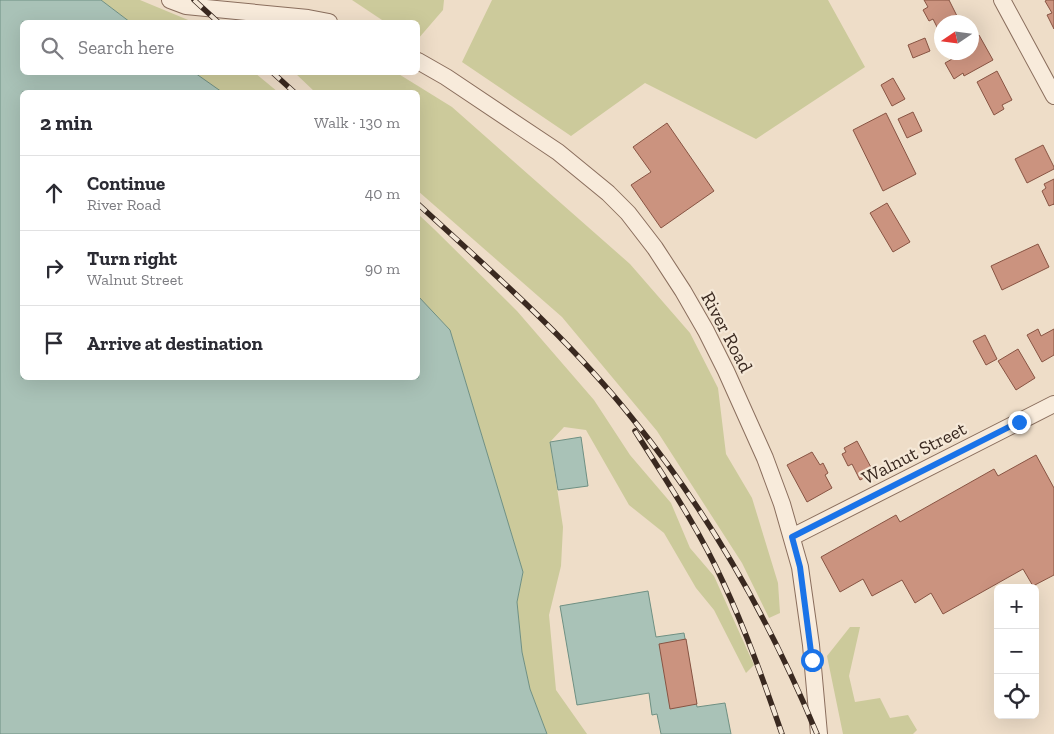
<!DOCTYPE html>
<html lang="en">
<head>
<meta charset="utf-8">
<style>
	body { margin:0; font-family:"Zilla Slab",serif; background:#f2f2f3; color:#2b2b33 }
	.controls { position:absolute; right:15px; bottom:15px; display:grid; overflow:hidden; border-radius:8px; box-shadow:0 5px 20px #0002 }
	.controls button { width:45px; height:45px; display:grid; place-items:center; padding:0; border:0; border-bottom:1px solid #e1e1e2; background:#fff; color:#2b2b33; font:25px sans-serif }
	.compass { position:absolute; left:934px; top:15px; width:45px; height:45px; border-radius:50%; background:#fff; box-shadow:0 5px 20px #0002; rotate:257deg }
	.stop { position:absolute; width:15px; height:15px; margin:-11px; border:4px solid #1a73e8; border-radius:50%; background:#fff }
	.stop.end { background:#1a73e8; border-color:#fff; box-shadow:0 1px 5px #0008 }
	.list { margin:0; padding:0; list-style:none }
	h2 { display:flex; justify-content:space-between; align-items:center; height:65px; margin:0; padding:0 20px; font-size:21px }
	h2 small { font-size:16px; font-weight:400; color:#7c7c81 }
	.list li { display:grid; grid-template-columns:32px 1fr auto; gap:15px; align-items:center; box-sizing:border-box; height:75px; padding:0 20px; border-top:1px solid #e1e1e2 }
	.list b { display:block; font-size:19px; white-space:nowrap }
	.list p { margin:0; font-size:16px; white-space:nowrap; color:#7c7c81 }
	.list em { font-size:16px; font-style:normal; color:#7c7c81 }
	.icon { flex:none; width:28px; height:28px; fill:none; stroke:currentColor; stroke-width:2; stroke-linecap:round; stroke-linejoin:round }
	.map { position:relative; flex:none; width:1054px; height:734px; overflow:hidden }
	.search { position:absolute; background:#fff; box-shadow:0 5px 20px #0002; left:20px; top:20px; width:400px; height:55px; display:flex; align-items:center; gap:12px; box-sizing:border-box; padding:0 18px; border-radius:8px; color:#7c7c81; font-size:19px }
	.panel { position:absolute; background:#fff; box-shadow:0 5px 20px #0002; left:20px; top:90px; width:400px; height:290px; border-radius:8px }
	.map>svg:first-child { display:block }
</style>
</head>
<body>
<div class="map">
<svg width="1054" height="734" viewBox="0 0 1054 734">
	<rect width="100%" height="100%" fill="#eeddc8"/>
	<!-- green -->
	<path fill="#ccca9b" d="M101,0H140L193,22H130Z
		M352,0H444L443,10L418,39V22H385Z
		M492,0H828L865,67L756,139L645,83L571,136L462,62Z
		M195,73H255L278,92H222Z
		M295,73H397L452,107L630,264L690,333L718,388L726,454L752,498L778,583L780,613L769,618L742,563L657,431L562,317L418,191V92H315Z
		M418,214L435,230L517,311L594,400L630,455L671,503L690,548L714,576L754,665L746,673L714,610L696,588L664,533L629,505L586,430L564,427L550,442L563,527L561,566L549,615L556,690L587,734H547L530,689L522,652L517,602L523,572L450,330L418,296Z
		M850,627H860L849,676L855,702L880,698L890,718L908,715L917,730L913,734H843L827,656Z"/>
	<!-- water -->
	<path fill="#a9c2b7" stroke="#6f9083" d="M0,0H101L130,22H22V72L195,73L222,92H22V378H418V296L450,330L523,572L517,602L522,652L530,689L547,734H0Z
		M581,437L588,486L558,490L550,442Z
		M648,591L656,637L684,633L697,707L725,703L731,734H661L657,714L652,715L649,693L577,705L560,606Z"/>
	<!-- building -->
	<path fill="#cb937f" stroke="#885443" d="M924,0H949L959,20L953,22H942V28L938,29L933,19L929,21L923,10L928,7Z
		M1047,0H1054V29L1047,15L1052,13L1045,1Z
		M979,35L993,60L964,76L963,73L954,79L945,63L954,58L951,52H972V40Z
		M925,38L930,51L913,58L908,45Z
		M997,71L1012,100L1002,105L1004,109L994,115L977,82Z
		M893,78L905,99L892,106L881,85Z
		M913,112L922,131L907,138L898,119Z
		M886,113L916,174L883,191L853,130Z
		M667,123L714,191L661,228L631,185L651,172L633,147Z
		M1043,145L1054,167V169L1027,183L1015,159Z
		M1054,179V205V204L1049,206L1042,191L1046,188L1044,184Z
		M887,203L910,242L893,252L870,213Z
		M1038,244L1049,267L1002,290L991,266Z
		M1038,329L1041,336L1054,329V355L1042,362L1027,335Z
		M985,335L997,359L986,365L973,341Z
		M1018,349L1035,378L1016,390L998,361Z
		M857,441L874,473L860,480L852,464L848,466L842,454L846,452L844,448Z
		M812,452L820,465L823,463L828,473L825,475L832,488L807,502L787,465Z
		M1036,455L1054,488V575L1033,586L1023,569L943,614L931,593L915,603L902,580L872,596L863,579L840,592L821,557L896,515L900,522L994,469L998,476Z
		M686,639L697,704L670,709L659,644Z"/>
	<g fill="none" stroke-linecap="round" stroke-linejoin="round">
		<!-- minor casing -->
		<g stroke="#8a6e5d" stroke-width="18">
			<path id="minor" d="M170,0L186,6L308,18L329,22
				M1002,0L1054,96
				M418,61L446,77L558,152L608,193L628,213L655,248L683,291L706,331L726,371L765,458L782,504L800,567L811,645L819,734
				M792,537L1054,404"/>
		</g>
		<!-- minor -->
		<use href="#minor" stroke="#f8ebdb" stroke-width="16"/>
		<!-- rail casing -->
		<g stroke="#3a2920" stroke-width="5.5">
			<path id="rail" d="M194,0L218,22
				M272,72L294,92
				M418,204C492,272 569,339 632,418C709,513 770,621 817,734
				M635,431C666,480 699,529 723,582C746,631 764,682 782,734"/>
		</g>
		<!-- rail -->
		<use href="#rail" stroke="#f5e8d7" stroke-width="4" stroke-dasharray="11" stroke-linecap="butt"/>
	</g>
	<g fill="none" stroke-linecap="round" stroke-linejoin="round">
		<!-- route -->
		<path stroke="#1a73e8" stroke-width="6" d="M812,660L800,567L792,537L1019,422"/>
	</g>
	<g text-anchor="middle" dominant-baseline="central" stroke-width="4.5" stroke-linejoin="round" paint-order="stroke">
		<!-- street labels -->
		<g font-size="19" fill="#3a2920" stroke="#f5e8d7">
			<text transform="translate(727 332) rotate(62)">River Road</text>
			<text transform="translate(914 453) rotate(-27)">Walnut Street</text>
		</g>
	</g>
</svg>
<div class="controls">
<button>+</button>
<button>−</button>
<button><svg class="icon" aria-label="locate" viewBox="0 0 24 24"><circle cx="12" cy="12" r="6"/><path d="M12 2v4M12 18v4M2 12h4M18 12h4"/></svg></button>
</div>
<svg class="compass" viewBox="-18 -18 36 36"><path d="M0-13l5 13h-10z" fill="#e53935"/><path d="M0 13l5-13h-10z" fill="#7c7c81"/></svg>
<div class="stop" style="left:812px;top:660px"></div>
<div class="stop end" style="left:1019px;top:422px"></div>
<div class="search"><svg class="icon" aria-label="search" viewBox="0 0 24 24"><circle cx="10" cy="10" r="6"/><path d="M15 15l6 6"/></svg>Search here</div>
<section class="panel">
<h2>2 min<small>Walk · 130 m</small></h2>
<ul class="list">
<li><svg class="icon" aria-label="ahead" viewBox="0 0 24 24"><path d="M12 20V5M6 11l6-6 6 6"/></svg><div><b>Continue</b><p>River Road</p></div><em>40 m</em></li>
<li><svg class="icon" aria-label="right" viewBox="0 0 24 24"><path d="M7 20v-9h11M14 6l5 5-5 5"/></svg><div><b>Turn right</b><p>Walnut Street</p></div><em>90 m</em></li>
<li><svg class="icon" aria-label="arrive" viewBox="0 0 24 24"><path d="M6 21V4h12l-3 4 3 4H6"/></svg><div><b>Arrive at destination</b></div></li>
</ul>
</section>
</div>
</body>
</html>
